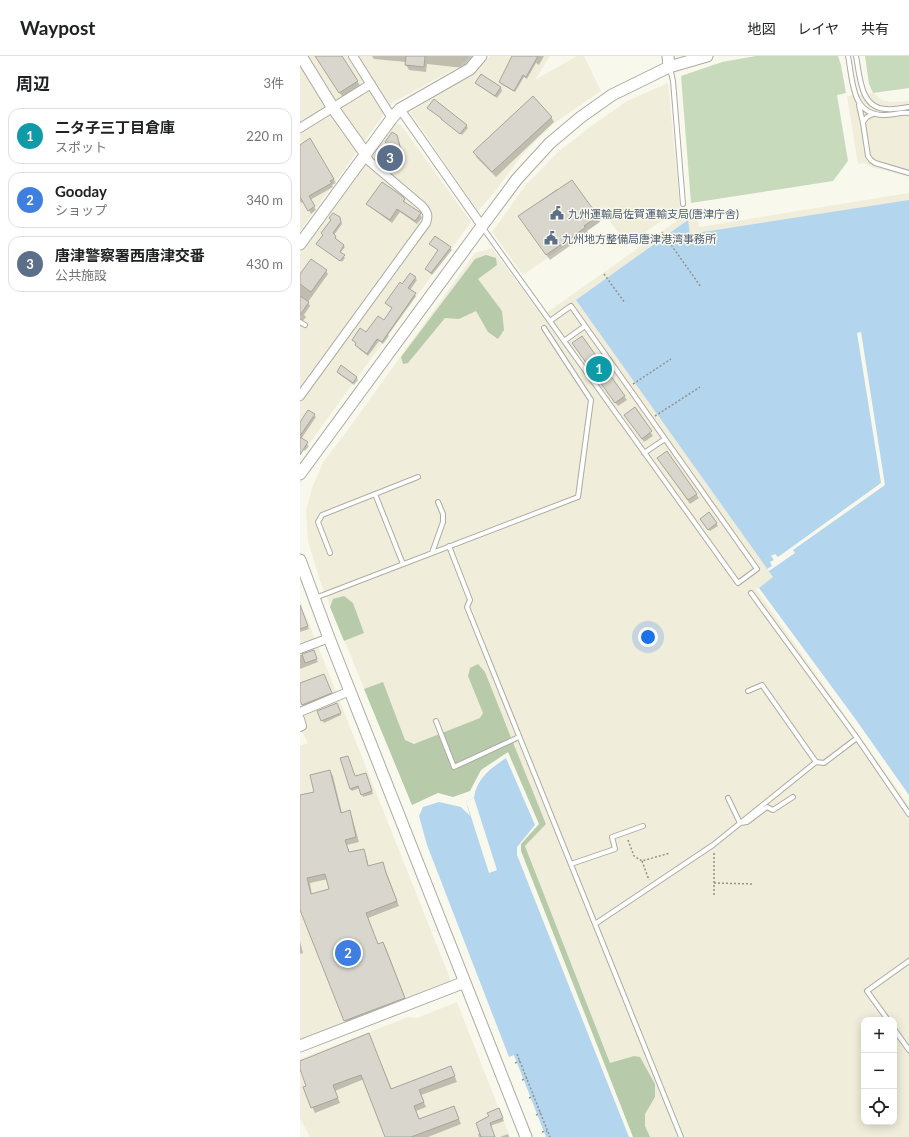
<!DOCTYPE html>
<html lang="ja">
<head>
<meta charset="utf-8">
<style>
	body { margin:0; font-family:Lato,"Noto Sans JP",sans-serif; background:#f2f2f2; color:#202124 }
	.controls { position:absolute; right:12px; bottom:12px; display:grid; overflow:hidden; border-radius:8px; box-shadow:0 2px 10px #0003 }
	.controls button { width:36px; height:36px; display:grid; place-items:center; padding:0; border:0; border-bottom:1px solid #e0e0e0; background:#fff; color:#202124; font:20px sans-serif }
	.you { position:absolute; left:348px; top:581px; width:14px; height:14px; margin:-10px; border:3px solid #fff; border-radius:50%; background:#1a73e8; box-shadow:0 0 0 6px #1a73e833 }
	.badge { display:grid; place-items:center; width:26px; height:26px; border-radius:50%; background:#be5b21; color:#fff; font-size:13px; font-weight:700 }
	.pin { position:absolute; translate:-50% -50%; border:2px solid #fff; box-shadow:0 1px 4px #0006 }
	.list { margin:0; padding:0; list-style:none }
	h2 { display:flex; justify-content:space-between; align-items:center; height:52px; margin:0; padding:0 16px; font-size:17px }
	h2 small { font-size:13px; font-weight:400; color:#757577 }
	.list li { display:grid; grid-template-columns:26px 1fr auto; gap:12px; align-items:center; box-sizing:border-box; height:56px; margin:0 8px 8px; padding:0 8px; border:1px solid #e0e0e0; border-radius:12px }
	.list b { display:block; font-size:15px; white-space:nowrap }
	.list p { margin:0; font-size:13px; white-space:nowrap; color:#757577 }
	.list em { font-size:13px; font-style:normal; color:#757577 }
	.icon { flex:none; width:22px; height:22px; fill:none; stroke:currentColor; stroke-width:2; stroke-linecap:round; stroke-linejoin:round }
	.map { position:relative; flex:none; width:609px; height:1081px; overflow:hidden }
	header { display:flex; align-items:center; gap:24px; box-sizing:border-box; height:56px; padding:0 20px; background:#fff; border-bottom:1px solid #e0e0e0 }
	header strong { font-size:19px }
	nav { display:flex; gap:22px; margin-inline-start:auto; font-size:14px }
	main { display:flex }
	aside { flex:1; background:#fff }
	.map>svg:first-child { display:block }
</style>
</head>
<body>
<header>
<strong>Waypost</strong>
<nav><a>地図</a><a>レイヤ</a><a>共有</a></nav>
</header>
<main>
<aside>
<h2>周辺<small>3件</small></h2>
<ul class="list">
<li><span class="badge" style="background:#0f9aa8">1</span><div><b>二タ子三丁目倉庫</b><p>スポット</p></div><em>220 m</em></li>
<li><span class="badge" style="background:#3f7fe0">2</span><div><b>Gooday</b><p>ショップ</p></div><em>340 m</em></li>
<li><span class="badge" style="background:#5c6f8a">3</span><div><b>唐津警察署西唐津交番</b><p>公共施設</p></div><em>430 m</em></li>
</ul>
</aside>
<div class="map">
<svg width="609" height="1081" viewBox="0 0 609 1081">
	<rect width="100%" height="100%" fill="#f9f8ed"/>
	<!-- built -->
	<path fill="#f0eddb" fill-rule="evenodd" d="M0,0H170L160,10L92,47L0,175Z
		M190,0H250L235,24L277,0H284L301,35L253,68L222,99L194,137L178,155L110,56L174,17Z
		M368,27L380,152L327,189L307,161L223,219L192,176L225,130L258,96L290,71L327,45Z
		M573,37L582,44L591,46L609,45V121L571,111L565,107L558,108L547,40Z
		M94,67L101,69L171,166L0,400V198Z
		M609,137V739L554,661L459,532L456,533L609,750V1081H339L225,790L246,768L214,690L112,749L20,525L8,485L6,454L13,429L24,405L47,375L175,197L192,192L242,260L388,157L397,155L399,171ZM564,964H594V1066H564Z
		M0,545L151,925L0,985V690L8,687L0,672Z
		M157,946L210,1081H10L0,1062V1003L108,961L117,962Z"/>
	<!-- green -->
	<path fill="#c8dabc" d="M456,0H538L541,9L546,37L537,39L548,105L533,125L391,147L381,20L422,6Z
		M565,0H609V32L573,37L569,28Z"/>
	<!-- forest -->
	<path fill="#b7cbaa" d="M186,199L196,202L197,209L178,223L202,255L204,274L198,283L188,276L176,255L159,263L145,262L108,307L103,308L101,301L175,203Z
		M44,540L53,547L64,577L44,585L30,551L33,543Z
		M178,608L185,616L214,689L246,768L225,790L310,1007L334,1000L340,1001L355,1028V1041L345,1058V1070L350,1081H333L221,795V788L239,768L208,696L181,714L170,735L153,741L138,737L112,749L64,633L83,626L105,684L114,688L180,662L183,657L168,620L170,612Z"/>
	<!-- water -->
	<path fill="#b3d5ee" d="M609,144V739L554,661L459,532L473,521L276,244L388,164L390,178Z
		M206,702L235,769L217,791V799L329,1081H246L214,999L209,1001L127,789L119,760L123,751L139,746L161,751L170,760L166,745L174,742C176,723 191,712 206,702Z"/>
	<!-- pier -->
	<path fill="#f9f8ed" d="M561,276L585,429L493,494L495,497L469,515L467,513L472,510L470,506L474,504L471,500L475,498L478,501L581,427L557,277Z
		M174,742L197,814L189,817L166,745Z"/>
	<!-- shadow -->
	<path fill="#0003" fill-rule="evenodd" d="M16,0H41L61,31L43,42Z
		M72,0H174L164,12L127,8L126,16L109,14L106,9V6L74,3Z
		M214,0H244L239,9L236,7L227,23L224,21L215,36L201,28L200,26Z
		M182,19L201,32L202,35L197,42L178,29L176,27Z
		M129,52L166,69L168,72L162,79Z
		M251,61L254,66L196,121L177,102L174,96Z
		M98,83L102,99L100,97L91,111L85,105L94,93L86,86Z
		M10,84L36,127L32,129L33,131L10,144L16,154L11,158L4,145L1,147L0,145V90Z
		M257,133L297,161L300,166L287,175L288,177L250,204L219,160Z
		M104,143L106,148L120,158L122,162L117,168L100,156L92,167L70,151L68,148Z
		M41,165L42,168L34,179L36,182V183L45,191L40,197L45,202L42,206L18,188Z
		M131,188L150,192L152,194L132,219L126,213L139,195Z
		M26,215L28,218L8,246L10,250L4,259L6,261L2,266L0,267V220Z
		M115,222L117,224L110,234L116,240L88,279L89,280L83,288L79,285L68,300L58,292L57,288L53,284L66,278L84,265L93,253L86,247Z
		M276,291L324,340L327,344L318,350Z
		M42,311L57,322L58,324L54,329L39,318L38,316Z
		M335,353L353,380L344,386L328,363Z
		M14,359L16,361L1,383L9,390L5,395L0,391V368Z
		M361,406L396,438L399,442L390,448Z
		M402,465L416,467L418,470L410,475Z
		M0,549L9,573L0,576Z
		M13,595L18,606L0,613V599Z
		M24,619L33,641L5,652L0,640V628Z
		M38,650L41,659L24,667L22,664Z
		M30,715L33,720L42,757L49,756L52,761L59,786L47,789L50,797L63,794L66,799L69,811L83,807L99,850L68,862L78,889L83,887L86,892L107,947L48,970L0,851V740L15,737ZM28,823L31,834L12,839L10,827Z
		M66,718L73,738L63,741L60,732L52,735L50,733L55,721Z
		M0,885L3,897L0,898Z
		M69,979L92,1034L151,1011L157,1026L121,1039L126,1051L116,1055L120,1064L154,1051L161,1068L128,1081H86L64,1023L35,1035L40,1047L15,1057L4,1032L8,1030L0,1011V1006Z
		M200,1056L204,1065L190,1070L195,1081H179L178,1078L181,1077Z
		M208,1078L209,1081H200Z"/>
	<!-- building -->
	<path fill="#d9d7cd" stroke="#a7a69c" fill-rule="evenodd" d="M15,0H42L58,25L39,37Z
		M106,0H125L124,11L105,9Z
		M212,0H238L226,21L223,19L214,35L199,26Z
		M181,18L201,31L195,40L175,27Z
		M233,40L252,61L192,116L173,96Z
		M134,43L167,69L160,78L141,63V62L127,52Z
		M92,76L97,79L102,98L98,95L89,109L83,105L93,92L85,86Z
		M10,82L34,123L30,125L32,127L9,140L15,150L8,155L0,141V89Z
		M272,124L298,160L284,170L286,171L246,199L218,160Z
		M82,126L102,140L105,143L103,145L121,157L115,165L97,153L90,164L66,148Z
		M33,157L40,161L41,166L33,177L36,180L35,182L44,189L40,196L45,199L40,205L16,188L23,179L21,177L31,164L29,162Z
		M135,180L151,191L131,217L125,213L138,194L129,188Z
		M11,203L27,214L11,236L0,228V218Z
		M110,217L116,221L108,232L116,237L82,286L77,283L67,298L55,289L56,287L52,284L60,272L66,276L78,260L84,264L92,252L85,247L100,226L102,228Z
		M0,240L9,246L0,259Z
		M282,280L325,340L315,347L272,287Z
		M41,309L57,321L53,327L37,316Z
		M335,351L352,375L342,383L324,359Z
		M8,354L15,358L0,380V366Z
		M0,381L8,386L0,399Z
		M367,395L397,438L388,444L357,402Z
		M409,456L417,467L408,474L400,463Z
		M0,549L8,570L0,573Z
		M14,594L17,603L5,607L2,598Z
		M24,618L32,637L2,649L0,645V627Z
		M37,647L41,657L21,665L17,655Z
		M48,700L55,720L66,717L72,735L61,739L58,730L50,733L40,702Z
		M30,714L41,757L50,754L56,781L45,784L49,796L64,793L68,810L83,806L86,817L97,845L66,857L78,888L83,886L105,942L44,965L0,854V739L14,736L10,719ZM25,818L29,833L11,838L7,822Z
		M69,977L91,1033L151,1010L155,1020L119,1034L124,1046L114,1050L119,1063L154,1050L159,1063L111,1081H85L61,1019L33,1029L38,1042L11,1052L3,1031L6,1030L0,1013V1005Z
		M199,1052L203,1062L190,1067L195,1081H181L176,1067L189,1060L187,1057Z"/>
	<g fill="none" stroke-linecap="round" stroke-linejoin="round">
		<!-- lane casing -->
		<g stroke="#adaca2" stroke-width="6">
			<path id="lane" d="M548,0C553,25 551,59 584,59C592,59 601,56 609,57
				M556,0C560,20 560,53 587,53C594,54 602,52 609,51
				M370,12L373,25L383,148
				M559,49L563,67L568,100L571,104L575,107L609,117
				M563,66L567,61L573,58
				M183,172C268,290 353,409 438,527L457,513L271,250L250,265
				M0,266L5,269
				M264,285L285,270
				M344,397L365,383
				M75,438L103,508
				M149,490L170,544L167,551L381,1081
				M30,497L18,466L22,459L118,421
				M132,497L143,466V458L138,446
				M451,537L557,682L609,758
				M15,542L278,441L291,344L244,272
				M136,665L154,711L219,681
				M516,706L524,707L557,682
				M428,742L440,767L447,766L467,751L473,754L493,741
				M271,808L315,793L312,781L343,770
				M295,868L413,789L516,706L462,629L448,635
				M588,964L567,935L609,905
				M594,973L609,994"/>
		</g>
		<!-- street casing -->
		<g stroke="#adaca2" stroke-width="10">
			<path id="street" d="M53,0L92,62
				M100,53L182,170
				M0,72L71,28
				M0,340L126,167C129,159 127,156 122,150L69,105L65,97
				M0,593L29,582
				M0,656L50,635
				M0,663L2,670L0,671"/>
		</g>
		<!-- secondary casing -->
		<g stroke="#adaca2" stroke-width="13">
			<path id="secondary" d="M1,0L33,52L65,97
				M368,0L369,11
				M0,188L92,62L100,53L170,13L181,0
				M0,418L182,170L217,123L250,87L281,61L312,39L369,11L407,0
				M0,504L29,582L226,1081
				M0,990L165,926"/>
		</g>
		<!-- path -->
		<path stroke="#94938c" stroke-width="1.5" stroke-dasharray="2 2" stroke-linecap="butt" d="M362,176L401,231
			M304,218L325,247
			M333,328L371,303
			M355,360L400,331
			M328,784L334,800L342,805L370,797
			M414,797V839
			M342,805L349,824
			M414,827L453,828
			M217,998L250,1081
			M215,1007L220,1005
			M222,1024L227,1022
			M229,1042L234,1040
			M236,1059L241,1057
			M242,1076L247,1075"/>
		<!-- lane -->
		<use href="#lane" stroke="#fff" stroke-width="4"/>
		<!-- street -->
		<use href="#street" stroke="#fff" stroke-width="8"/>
		<!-- secondary -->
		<use href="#secondary" stroke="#fff" stroke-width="11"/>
	</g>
	<!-- icons -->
	<defs>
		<g id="civic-bare" transform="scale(1.08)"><path d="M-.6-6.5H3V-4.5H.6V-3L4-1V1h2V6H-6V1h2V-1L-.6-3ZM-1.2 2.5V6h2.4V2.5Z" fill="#5c6f8a" stroke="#f9f8ed" stroke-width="2.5" paint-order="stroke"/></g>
	</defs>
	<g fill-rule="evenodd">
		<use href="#civic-bare" x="257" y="157"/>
		<use href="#civic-bare" x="251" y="182"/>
	</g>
	<g text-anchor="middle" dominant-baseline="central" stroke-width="3" stroke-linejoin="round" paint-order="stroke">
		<!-- service labels -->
		<g font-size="11" fill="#4e5e75" stroke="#f9f8ed" text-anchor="start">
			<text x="268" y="157">九州運輸局佐賀運輸支局(唐津庁舎)</text>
			<text x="262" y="182">九州地方整備局唐津港湾事務所</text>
		</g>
	</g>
</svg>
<div class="controls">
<button>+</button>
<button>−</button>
<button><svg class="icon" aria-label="locate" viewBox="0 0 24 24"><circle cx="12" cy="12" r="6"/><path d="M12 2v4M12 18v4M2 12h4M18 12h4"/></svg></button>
</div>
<div class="you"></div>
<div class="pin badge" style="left:299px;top:313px;background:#0f9aa8">1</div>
<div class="pin badge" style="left:48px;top:897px;background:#3f7fe0">2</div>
<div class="pin badge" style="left:90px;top:102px;background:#5c6f8a">3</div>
</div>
</main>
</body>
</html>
